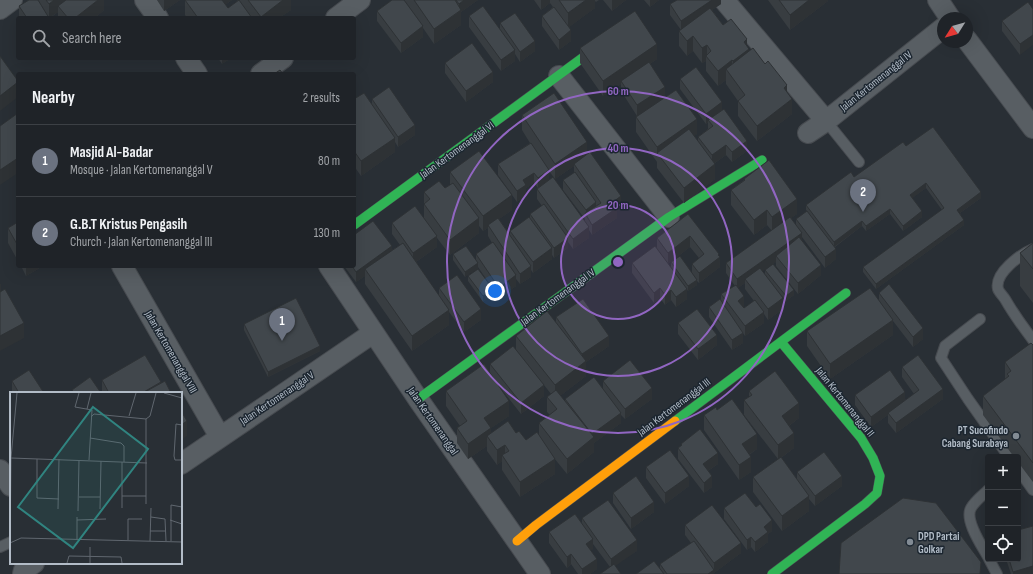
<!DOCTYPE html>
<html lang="en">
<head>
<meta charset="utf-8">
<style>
	body { margin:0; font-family:"Sofia Sans Condensed",sans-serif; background:#2c2f34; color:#f1f3f6 }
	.controls { position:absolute; right:12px; bottom:12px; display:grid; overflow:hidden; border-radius:4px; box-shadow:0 4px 16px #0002 }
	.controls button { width:36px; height:36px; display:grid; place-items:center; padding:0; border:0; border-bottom:1px solid #3c4045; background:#1f2328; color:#f1f3f6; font:20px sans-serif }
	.compass { position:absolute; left:937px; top:12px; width:36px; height:36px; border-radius:50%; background:#1f2328; box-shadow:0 4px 16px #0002; rotate:233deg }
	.you { position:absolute; left:495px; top:291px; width:14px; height:14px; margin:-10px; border:3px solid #fff; border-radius:50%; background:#1a73e8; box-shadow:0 0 0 6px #1a73e833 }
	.badge { display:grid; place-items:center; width:26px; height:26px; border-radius:50%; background:#ea580c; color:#fff; font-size:13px; font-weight:700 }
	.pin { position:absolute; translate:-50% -33px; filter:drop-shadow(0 1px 2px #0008) }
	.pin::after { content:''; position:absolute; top:21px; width:14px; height:12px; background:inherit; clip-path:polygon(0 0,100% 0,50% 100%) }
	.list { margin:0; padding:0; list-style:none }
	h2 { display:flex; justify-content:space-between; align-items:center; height:52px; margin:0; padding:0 16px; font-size:17px }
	h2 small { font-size:13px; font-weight:400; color:#a1a4a8 }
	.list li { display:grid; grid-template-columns:26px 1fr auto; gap:12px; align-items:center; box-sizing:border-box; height:72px; padding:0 16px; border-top:1px solid #3c4045 }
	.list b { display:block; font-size:15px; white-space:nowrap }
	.list p { margin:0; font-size:13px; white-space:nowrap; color:#a1a4a8 }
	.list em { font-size:13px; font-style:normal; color:#a1a4a8 }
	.icon { flex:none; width:22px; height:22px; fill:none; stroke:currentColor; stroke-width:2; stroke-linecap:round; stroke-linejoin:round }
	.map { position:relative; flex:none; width:1033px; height:574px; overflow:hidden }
	.search { position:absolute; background:#1f2328; box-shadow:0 4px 16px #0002; left:16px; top:16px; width:340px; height:44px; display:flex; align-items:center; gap:10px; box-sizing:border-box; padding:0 14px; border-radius:4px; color:#a1a4a8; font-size:15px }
	.panel { position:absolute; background:#1f2328; box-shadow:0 4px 16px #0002; left:16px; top:72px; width:340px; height:196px; border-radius:4px }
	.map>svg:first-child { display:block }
</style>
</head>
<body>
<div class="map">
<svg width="1033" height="574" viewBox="0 0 1033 574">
	<rect width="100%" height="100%" fill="#292f35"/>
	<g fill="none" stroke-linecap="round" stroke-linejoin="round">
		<!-- lane casing -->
		<g stroke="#474b50" stroke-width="12">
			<path id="lane" d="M826,121L859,162
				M1033,249C1021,254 994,273 998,289C999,292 1003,296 1005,299C1013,313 1023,327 1033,340
				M980,319L945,346L941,358L968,399L1009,457
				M1018,469L1033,490
				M988,490C983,495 975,501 971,508C964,520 982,546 988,557
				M0,547L11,542
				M989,559L997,574"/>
		</g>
		<!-- street casing -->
		<g stroke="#474b50" stroke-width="22">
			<path id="street" d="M145,0L158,18
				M724,0L826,121
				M938,0L950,18
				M0,9L12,0
				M336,18L360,0
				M967,40L1033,128
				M186,58L197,74
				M261,74L283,58
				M559,76L669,217
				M808,133L826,121L943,28
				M122,266L220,437
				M329,266L418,399L540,574
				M181,464L373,333
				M0,470L11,486
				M23,574L24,570L34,563"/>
		</g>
		<!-- fast casing -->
		<g stroke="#474b50" stroke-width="10">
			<path id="fast" d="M354,225L604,42
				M418,399L669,217L762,160
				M675,421L846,293
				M772,574L865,504L877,493L880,476L873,458L861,438L781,342"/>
		</g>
		<!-- slow casing -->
		<g stroke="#474b50" stroke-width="10">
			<path id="slow" d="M517,541L536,525L675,421"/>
		</g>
		<!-- lane -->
		<use href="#lane" stroke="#585e63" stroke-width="10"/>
		<!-- street -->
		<use href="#street" stroke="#585e63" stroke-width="20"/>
		<!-- fast -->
		<use href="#fast" stroke="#30b455" stroke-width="9"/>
		<!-- slow -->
		<use href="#slow" stroke="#ff9f0a" stroke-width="9"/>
	</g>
	<!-- wall -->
	<path fill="#383d41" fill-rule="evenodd" d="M29,0H104V10L95,18H58V12L50,18H21L19,16V6Z
		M157,0H180L164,11Z
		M185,0H232L225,5L228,8L238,1L237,0H291V10L279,18H187L185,15Z
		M392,0H478L461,12V25L434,44L423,28V37L401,53L377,21V11Z
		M534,0H599L596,2L595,1V8L569,27L571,41L559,50L542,26V16L553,7L550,3L541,10Z
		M603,0H626L612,11Z
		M644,0H659L650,7Z
		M721,0V4L712,10L723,25L747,46L749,51L765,64L787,92L792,114L757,141L738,116V101L726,84V80L718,86L706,71V61L702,63L693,51L687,56L679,46V31L681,30L670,15V4Z
		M768,0H828V1L790,30Z
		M1028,2L1020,55L1002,31V21Z
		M469,16L500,30V23L535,51L520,62L515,54V61L501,71L469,27Z
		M580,48L657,59L650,64L665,97L637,116L621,91V84L603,96L580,63Z
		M218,58H231L222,64Z
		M445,63L493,82L466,102L445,73Z
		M680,79L722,111L747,151L732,162L726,155L715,163V179L684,203L657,168V162L636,132V117L697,134L694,136L698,142V137L708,129V122L706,124L680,89Z
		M354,99L372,104V99L415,135L398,147L395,142V152L361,176L354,166Z
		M522,115L587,154L621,207L617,210V218L592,235L589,230V238L573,249L568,242V248L554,258L552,255V259L533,273L531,270V277L520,284L516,279V286L499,298L478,267L465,277L453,260V254L476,260V254L492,243L488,236V228L483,231L479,226V233L450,255L437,238V247L416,262L439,296V288L481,320L464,332L449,312V325L412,351L365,284V276L356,282L344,266H354L392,250L400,245L392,234V223L424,217V192L445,188L450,185V172L512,210L499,219L510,235V231L530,218V214L542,206L537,199V189L538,188L534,183L526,188V195L517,202L498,175V164L530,143L522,130ZM574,166V173L563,180V190L585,219V221L549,180V171L555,179Z
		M906,146L981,198L960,213L964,225L876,289L863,272V267L942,210L926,188L912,198L922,217L903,231L890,214L866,231L862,226L835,247L836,259L825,268L802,237V240L821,275L798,294L776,266V262L762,271L765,275V270L794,295L786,301L775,288L783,309L768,320L764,314V323L745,336L743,333V343L732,350L709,317V307L721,301V294L735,286L726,273V263L772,231L767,225L754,235L731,205V190L744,180V179L797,214L791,218L796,225V219L808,212L806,210V205L854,177ZM745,283V289L754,301L744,308L743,307H744L738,288Z
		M688,214L719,256L720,267L699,283L697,281V285L688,291L687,289V299L676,307L671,300L665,305L660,298L654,303L632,273V263L657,248V238ZM690,247L699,258L692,264V273L671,262V268L668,264Z
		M18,222V261L8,243V228Z
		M1033,243V303L1020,286V253Z
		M21,266H43L26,276Z
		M468,276L493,294L483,302L468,281Z
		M879,293L923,339L913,347L893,321V335L830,379L807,346V331L879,300Z
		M556,317L609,346L586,362V376L560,396L565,402V399L603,389V381L652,399L625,419L621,415V423L594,443V452L567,474L554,458L555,474L520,497L502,470V461L497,465L487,451V446L468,459L457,443V428L460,426L446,406V391L490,373V364L516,350V336L556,323ZM544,385L551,394L547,397V412L550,415L539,423V435L526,440L516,433H491V428L509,416L499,386L521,414L544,396Z
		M678,323L717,345L698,360L678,334Z
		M244,324L320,351L268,377L244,330Z
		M1033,345V482L1018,462V457H1014L983,415V396L1005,380V362Z
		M902,367L943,399L896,433L888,423V415L871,427L855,405V395L905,400L914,394L902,377Z
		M102,380L161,383L171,393H103L102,391Z
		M12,381L44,393H13L12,391Z
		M749,391L799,418L789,426L794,448L781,458L797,479V472L842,486L815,506L809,499V511L782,531L753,492V477L778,459L744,415V400L749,397Z
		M717,410L757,449L749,455L751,472L739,480L704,430V415Z
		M681,444L718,464L708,471L712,487L704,493L678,459V448L681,446Z
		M646,467L689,486L665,504L646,478Z
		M613,493L654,512L631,529L613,503Z
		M724,508L772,531L768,534V542L755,552L751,547L747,550L724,519Z
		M582,518L637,551L610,567L593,544V549L591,550L597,569L590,574H578L571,564L567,568L549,543V532L582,524Z
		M685,525L741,553L714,573V574H636L660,570V564L691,543L685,535Z
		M1006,559H1018L1033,574H1011Z"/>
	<!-- shaded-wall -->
	<path fill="#2e3235" d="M54,0H69L58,6V12L49,18V4Z
		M98,0H104V10L95,18H75Z
		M164,0H180L164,11Z
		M218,0H232L218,10Z
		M283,0H291V10L279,18H261V17Z
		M464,0H478L461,12V25L434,44V29L459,12V4Z
		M541,0H550V3L541,10Z
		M586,0H595V8L568,28V13Z
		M612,0H626L612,11Z
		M650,0H659L650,7Z
		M712,0H721V4L681,31V21Z
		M809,0H828V1L790,30V15Z
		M423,26V37L401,53V43Z
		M571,30V41L559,50V40Z
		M1033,35V45L1020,55V44Z
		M693,36V51L687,56V41Z
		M747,39V50L749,49V64L733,76V61L744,42Z
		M535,41V51L520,62V52Z
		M657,44V59L622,83L621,81V84L603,96V81Z
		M707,45V57L706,56V61L702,63V48Z
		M515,50V61L501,71V60Z
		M222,58H231L222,64Z
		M732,60V75L726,69V80L718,86V71Z
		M493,72V82L466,102V91Z
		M18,82V97L0,111V96Z
		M787,85V100L784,88Z
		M665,87V97L637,116V105Z
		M792,99V114L757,141V126Z
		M722,102V112L708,120V122L706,124V114Z
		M697,119V134L662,159L657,153V162V147Z
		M415,125V135L398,147V137Z
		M395,138V152L361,176V161Z
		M747,141V151L732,162V152Z
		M587,142V157L574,164V166L555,179V164Z
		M726,145V155L712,165V155Z
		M18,158V173L0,185V170Z
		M715,164V179L684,203V188Z
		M549,170V180L538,188V178Z
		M534,173V183L526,188V195L517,202V191L523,180Z
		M926,183V188L910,200V195Z
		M981,192V198L957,215V210Z
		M512,195V210L488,227V225V228L483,231V216Z
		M621,196V207L617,210V218L592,235V225L613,202Z
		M797,199V214L772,232V217Z
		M596,202V213L586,215V210Z
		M890,209V214L866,231V226Z
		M767,210V225L754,235V220Z
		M922,211V217L903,231V226Z
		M479,218V233L450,255V240Z
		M964,220V225L876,289V284Z
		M862,221V226L834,247V242Z
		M589,227V238L573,249V239Z
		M802,233V244L776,256V262L748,282L745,279V283L737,289V279Z
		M437,236V247L413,264V253Z
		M690,236V247L668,264V253Z
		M568,238V248L554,258V248Z
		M392,246V257L365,269V276L356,282V272Z
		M552,248V259L533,273V262Z
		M836,249V259L825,268V257Z
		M719,254L720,267L699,283V273Z
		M478,263V269L465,277V272Z
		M821,265V275L798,294V283Z
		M26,266H43L26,276Z
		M531,266V277L520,284V274Z
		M516,275V286L499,298V288Z
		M697,280V285L688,291V286Z
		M0,284H1V299H0Z
		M660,288V298L654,303V293Z
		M493,289V294L483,302V296Z
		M687,289V299L676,307V297Z
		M671,290V300L665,305V295Z
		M794,290V295L786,301V296Z
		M744,296V307L738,311V301Z
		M783,298V309L768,320V309Z
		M481,309V320L464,332V322Z
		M449,310V325L412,351V336Z
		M764,312V323L745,336V326Z
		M893,320V335L830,379V364Z
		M24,323V338L0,351V336Z
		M923,328V339L913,347V337Z
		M743,333V343L732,350V340Z
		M717,335V345L698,360V349Z
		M609,336V346L586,362V376L555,400V385L582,364V354Z
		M320,346V351L268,377V372Z
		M544,385V396L521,414V403Z
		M652,388V399L625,419V409Z
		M943,389V399L896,433V423Z
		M905,392V402L888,413V415L871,427V417Z
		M509,401V416L491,428V442L487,436V446L468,459V444L484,418Z
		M799,403V418L782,431V416Z
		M621,413V423L594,443V452L567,474V459L592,434Z
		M187,421V436L181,440V425Z
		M794,433V448L778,460V445Z
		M757,434V449L742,459V444Z
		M505,445V459L502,455V461L497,465V450Z
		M718,453V464L703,474V464Z
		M751,457V472L739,480V465Z
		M555,459V474L520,497V482Z
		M689,476V486L665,504V493Z
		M712,476V487L704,493V483Z
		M842,476V486L815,506V496Z
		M809,496V511L782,531V516Z
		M654,502V512L631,529V518Z
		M772,520V531L768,534V542L755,552V542L764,527Z
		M751,537V547L747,550V540Z
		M593,539V549L586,554V544Z
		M637,540V551L611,569V559Z
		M741,543V553L714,573V563Z
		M571,554V564L567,568V557Z
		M597,559V569L590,574H582V569Z
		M1033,566V574H1013V572Z
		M714,570V574H708Z"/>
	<!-- building -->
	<path fill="#41474c" stroke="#2e3235" d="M29,0H38L49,18H27L19,6Z
		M46,0H54L49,4Z
		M66,0H98L75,18H68L58,6Z
		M185,0H222L228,8L239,0L252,18H198Z
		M248,0H283L261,17Z
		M392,0H404L423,26L401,43L377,11Z
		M414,0H455L461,10L434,29Z
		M456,0H464L459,4Z
		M559,0H586L568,13Z
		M677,0H712L681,21L670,4Z
		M779,0H809L790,15Z
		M1028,2L1033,9V35L1020,44L1002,21Z
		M483,6L515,50L501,60L469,16Z
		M554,7L571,30L559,40L542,16Z
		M710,8L723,25L731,19L747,39L744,42L749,49L733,61L732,60L718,71L706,56L711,51L707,45L702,48L693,36L687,41L679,31Z
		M635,11L657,44L603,81L580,48Z
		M515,13L535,41L520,52L500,23Z
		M472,43L493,72L466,91L445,63Z
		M753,48L765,64L768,61L787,85L784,88L792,99L757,126L738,101L745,95L726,69Z
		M0,56L18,81V82L0,96Z
		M649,62L665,87L637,105L621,81Z
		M696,67L722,102L706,114L680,79Z
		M280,70L283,74H274Z
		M389,87L415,125L398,137L372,99Z
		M676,90L697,119L657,147L636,117Z
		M364,93L395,138L361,161L354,151V99Z
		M554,93L587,142L555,164L522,115Z
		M724,109L747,141L732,152L726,145L712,155L698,137L713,126L708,120Z
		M18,113V158L0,170V126Z
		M933,127L981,192L957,210L964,220L876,284L863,267L944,208L926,183L910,195L922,211L903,226L890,209L866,226L862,221L834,242L806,205L851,172L854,177L903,142L906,146Z
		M689,129L715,164L684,188L657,153Z
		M531,143L549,170L538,178L534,173L523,180L526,185L517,191L498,164Z
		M479,151L512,195L483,216L450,172Z
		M590,152L621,196L613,202L617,208L592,225L585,213L601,203L574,164Z
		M769,160L797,199L772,217L767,210L754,220L731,190L745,180L744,179Z
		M575,172L596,202L586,210L563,180Z
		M553,177L589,227L573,239L537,189Z
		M439,181L445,188L453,183L479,218L450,240L424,204L430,199L424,192Z
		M544,204L568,238L554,248L530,214Z
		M415,206L437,236L413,253L392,223Z
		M807,211L836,249L825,257L796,219Z
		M688,214L719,254L718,255L720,257L699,273L692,264L704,254L690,236L668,253L657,238Z
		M529,217L552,248L533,262L510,231Z
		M790,217L802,233L737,279L726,263Z
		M498,218L531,266L520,274L488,225Z
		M373,221L392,246L356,272L352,266H354V235Z
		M18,222V246L8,228Z
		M799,237L821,265L798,283L776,256Z
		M493,242L516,275L499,288L476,254Z
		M403,243L449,310L412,336L365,269Z
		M1033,243V269L1020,253Z
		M466,246L478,263L465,272L453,254Z
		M655,246L687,289L676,297L671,290L665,295L660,288L654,293L632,263Z
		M680,256L697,280L688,286L671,262Z
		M773,264L794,290L786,296L765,270Z
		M760,268L783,298L768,309L745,279Z
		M478,269L493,289L483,296L468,276Z
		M457,275L481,309L464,322L439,288Z
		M889,284L923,328L913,337L879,293Z
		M736,285L744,296L738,301L744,308L755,300L764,312L745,326L721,294Z
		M870,288L893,320L830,364L807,331Z
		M5,289L24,323L0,336V292Z
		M296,298L320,346L268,372L244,324Z
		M583,299L609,336L582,354L556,317Z
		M720,299L743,333L732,340L709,307Z
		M697,309L717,335L698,349L678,323Z
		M547,311L586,361L555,385L516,336Z
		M1031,343L1033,345V463L983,396L1009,376L1007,374L1011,371L1005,362Z
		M513,346L544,385L521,403L490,364Z
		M145,355L161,382L142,393H109L102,380Z
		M918,355L943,389L896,423L888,413L919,390L902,367Z
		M630,360L652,388L625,409L603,381Z
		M484,364L509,401L484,418L491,428L468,444L457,428L467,421L446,391Z
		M29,370L44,393H19L12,381Z
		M890,370L905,392L871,417L855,395Z
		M775,371L799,403L782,416L794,433L778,445L744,400L752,395L749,391Z
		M90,377L101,393H74L72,390Z
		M594,377L621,413L592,434L565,399Z
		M165,381L171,393H143Z
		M556,390L594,437L567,459L539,423L557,409L547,397Z
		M732,399L757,434L742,444L751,457L739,465L704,415L716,407L717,410Z
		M181,411L187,421L181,425Z
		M508,421L516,433L519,431L526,440L537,432L555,459L520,482L502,455L509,451L505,445L497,450L487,436Z
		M700,429L718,453L703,464L712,476L704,483L678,448L682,445L681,444Z
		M670,450L689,476L665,493L646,467Z
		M824,452L842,476L815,496L797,472Z
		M781,457L809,496L782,516L753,477Z
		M636,476L654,502L631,518L613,493Z
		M745,493L756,507L760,504L772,520L764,527L768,532L755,542L751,537L747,540L724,508Z
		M903,498L936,503L981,562L980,574H839L841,543Z
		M608,500L637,540L611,559L582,518Z
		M712,505L741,543L714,563L685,525Z
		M575,514L593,539L586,544L597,559L582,569L571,554L567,557L549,532Z
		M1033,526V566L1013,572L1009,559H1018V530Z
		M694,541L714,570L708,574H667L660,564Z
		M654,561L664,574H636Z
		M614,564L621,574H600Z"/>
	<!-- distance rings -->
	<circle cx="618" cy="262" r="57" fill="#9166c2" fill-opacity=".12"/>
	<g fill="none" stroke="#9166c2" stroke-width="2">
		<circle cx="618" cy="262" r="57"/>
		<circle cx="618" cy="262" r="114"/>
		<circle cx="618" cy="262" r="171"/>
	</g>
	<!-- markers -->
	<g fill="#828b94" stroke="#1c2630" stroke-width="1.5">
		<circle cx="1016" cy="436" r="4"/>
		<circle cx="910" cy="542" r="4"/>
	</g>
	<g text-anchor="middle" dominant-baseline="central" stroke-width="3" stroke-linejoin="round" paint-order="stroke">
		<!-- street labels -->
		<g font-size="11" fill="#b2bcc7" stroke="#1c2630">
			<text transform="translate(876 81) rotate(-39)">Jalan Kertomenanggal IV</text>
			<text transform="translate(457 150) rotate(-36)">Jalan Kertomenanggal VI</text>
			<text transform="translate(558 297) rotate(-36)">Jalan Kertomenanggal IV</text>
			<text transform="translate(171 352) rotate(60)">Jalan Kertomenanggal VIII</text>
			<text transform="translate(277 398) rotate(-34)">Jalan Kertomenanggal V</text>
			<text transform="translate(845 402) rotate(51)">Jalan Kertomenanggal II</text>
			<text transform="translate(674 407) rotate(-37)">Jalan Kertomenanggal III</text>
			<text transform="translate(433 421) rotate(55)">Jalan Kertomenanggal</text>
		</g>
		<!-- poi labels -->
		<g font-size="11" font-weight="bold" fill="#b2bcc7" stroke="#1c2630" text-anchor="end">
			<text x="1008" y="430">PT Sucofindo<tspan x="1008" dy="13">Cabang Surabaya</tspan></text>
			<text x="918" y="536" text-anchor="start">DPD Partai<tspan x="918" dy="13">Golkar</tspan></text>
		</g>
	</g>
	<!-- overview -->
	<g transform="translate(10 392)">
		<rect width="172" height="172" fill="#292f35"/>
		<path fill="none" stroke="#60676f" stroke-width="1" d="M69,1L65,15L82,18L79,68M154,1L172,6M77,17L81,1M119,24L126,1M81,25L84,22L136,27M172,33L166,32L164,64L165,68H172M80,46L111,51L114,54V70M1,66L137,71M27,67V106L49,107M112,104H136V112M136,104V27L140,24L146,1M69,105H90M112,116V70M48,117L49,67M90,117L91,69M68,119L69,68M67,125V147M141,125L155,127L156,149M67,128L96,127M160,128L172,132M140,139H156M118,148V127H132M140,149L141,116M161,149V113L172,115M0,151L11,146L172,150M80,155V171M0,157L1,66L7,1M57,171L59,164L111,165L112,171"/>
		<path fill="#308480" fill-opacity="0.15" stroke="#308480" stroke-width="2" d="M83,15L138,57L63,156L8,115Z"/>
		<rect width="172" height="172" fill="none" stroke="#b2bcc7" stroke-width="2"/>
	</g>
	<circle cx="618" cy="262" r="6" fill="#9166c2" stroke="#1c2630" stroke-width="2"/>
	<g font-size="12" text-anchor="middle" font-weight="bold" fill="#9166c2" stroke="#1c2630" stroke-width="3" stroke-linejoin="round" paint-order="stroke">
		<text x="618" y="95">60 m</text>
		<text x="618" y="152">40 m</text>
		<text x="618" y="209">20 m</text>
	</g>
</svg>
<div class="controls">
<button>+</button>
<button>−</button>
<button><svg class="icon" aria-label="locate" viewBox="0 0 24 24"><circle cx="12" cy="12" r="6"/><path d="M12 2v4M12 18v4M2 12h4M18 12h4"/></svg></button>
</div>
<svg class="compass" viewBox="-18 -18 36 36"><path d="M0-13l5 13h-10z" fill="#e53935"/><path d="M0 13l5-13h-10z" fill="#a1a4a8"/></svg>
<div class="you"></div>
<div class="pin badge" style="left:282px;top:341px;background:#6b7280">1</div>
<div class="pin badge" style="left:863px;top:212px;background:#6b7280">2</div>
<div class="search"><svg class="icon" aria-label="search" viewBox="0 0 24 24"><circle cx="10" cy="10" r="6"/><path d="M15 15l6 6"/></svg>Search here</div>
<section class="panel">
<h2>Nearby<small>2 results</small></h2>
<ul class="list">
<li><span class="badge" style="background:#6b7280">1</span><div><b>Masjid Al-Badar</b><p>Mosque · Jalan Kertomenanggal V</p></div><em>80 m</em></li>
<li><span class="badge" style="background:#6b7280">2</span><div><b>G.B.T Kristus Pengasih</b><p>Church · Jalan Kertomenanggal III</p></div><em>130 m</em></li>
</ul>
</section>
</div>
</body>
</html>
